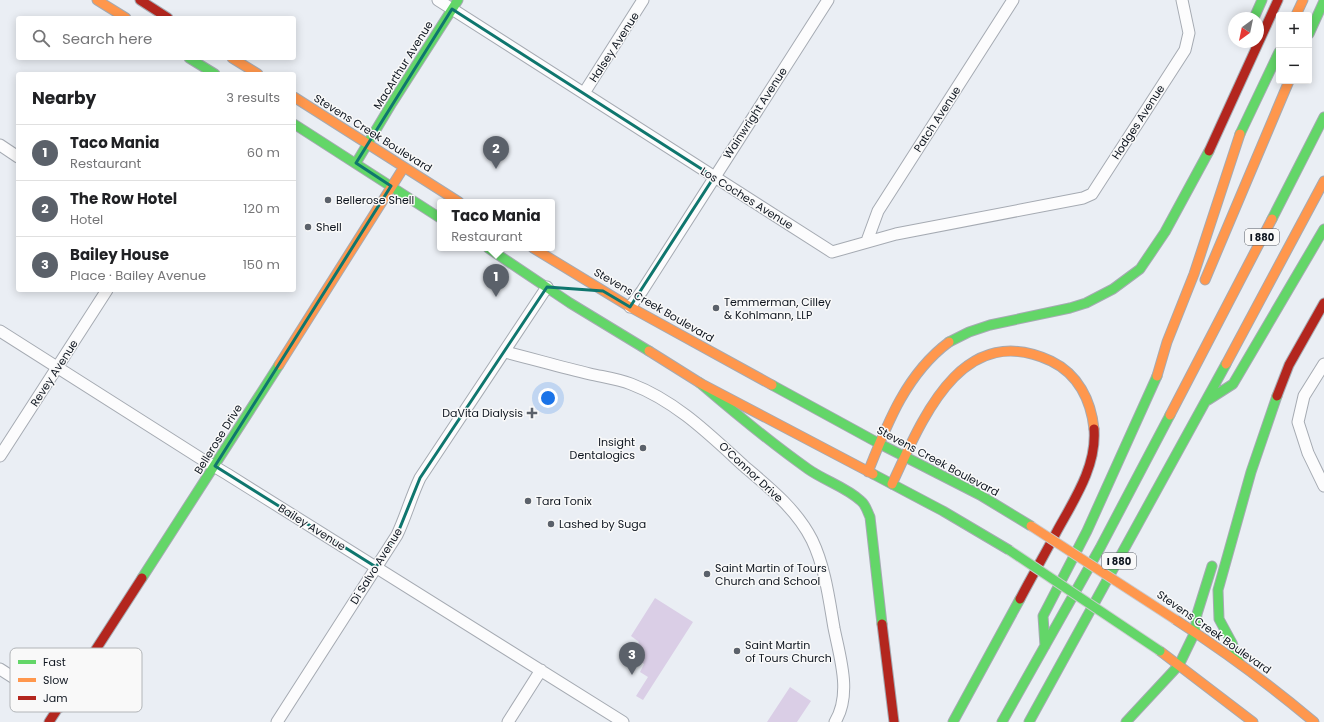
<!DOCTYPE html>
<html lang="en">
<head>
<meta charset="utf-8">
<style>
	body { margin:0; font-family:Poppins,sans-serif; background:#f2f2f2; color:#202124 }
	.controls { position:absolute; right:12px; top:12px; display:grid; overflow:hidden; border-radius:4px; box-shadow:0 2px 10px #0003 }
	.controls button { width:36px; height:36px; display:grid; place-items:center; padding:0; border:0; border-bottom:1px solid #e0e0e0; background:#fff; color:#202124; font:20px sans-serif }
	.compass { position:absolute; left:1228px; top:12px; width:36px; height:36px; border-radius:50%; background:#fff; box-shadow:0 2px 10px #0003; rotate:213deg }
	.you { position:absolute; left:548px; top:398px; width:14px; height:14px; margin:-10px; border:3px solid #fff; border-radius:50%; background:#1a73e8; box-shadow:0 0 0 6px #1a73e833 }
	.badge { display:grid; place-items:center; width:26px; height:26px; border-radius:50%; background:#5b616a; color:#fff; font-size:13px; font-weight:700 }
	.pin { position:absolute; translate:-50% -33px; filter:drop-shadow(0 1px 2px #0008) }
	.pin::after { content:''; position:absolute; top:21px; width:14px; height:12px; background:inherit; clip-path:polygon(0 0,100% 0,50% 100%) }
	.popup { position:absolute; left:437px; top:199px; width:118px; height:52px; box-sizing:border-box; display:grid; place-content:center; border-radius:4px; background:#fff; filter:drop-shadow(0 1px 3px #0005); font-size:13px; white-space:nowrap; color:#757577 }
	.popup b { font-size:15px; color:#202124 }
	.popup::after { content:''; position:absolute; left:50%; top:100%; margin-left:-8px; border:8px solid transparent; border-top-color:#fff }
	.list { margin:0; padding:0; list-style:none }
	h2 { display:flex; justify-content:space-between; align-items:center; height:52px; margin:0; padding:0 16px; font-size:17px }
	h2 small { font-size:13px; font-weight:400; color:#757577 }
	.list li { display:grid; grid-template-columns:26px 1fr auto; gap:12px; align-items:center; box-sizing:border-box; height:56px; padding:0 16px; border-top:1px solid #e0e0e0 }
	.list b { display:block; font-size:15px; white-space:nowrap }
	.list p { margin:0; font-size:13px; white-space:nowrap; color:#757577 }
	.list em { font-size:13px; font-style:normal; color:#757577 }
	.icon { flex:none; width:22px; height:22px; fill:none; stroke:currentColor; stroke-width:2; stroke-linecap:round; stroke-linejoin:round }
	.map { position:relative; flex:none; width:1324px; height:722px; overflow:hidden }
	.search { position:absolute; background:#fff; box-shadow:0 2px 10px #0003; left:16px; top:16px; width:280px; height:44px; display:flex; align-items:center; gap:10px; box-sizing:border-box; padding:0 14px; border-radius:4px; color:#757577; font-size:15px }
	.panel { position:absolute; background:#fff; box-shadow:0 2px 10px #0003; left:16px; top:72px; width:280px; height:220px; border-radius:4px }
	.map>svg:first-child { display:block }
</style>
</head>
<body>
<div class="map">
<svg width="1324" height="722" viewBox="0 0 1324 722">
	<rect width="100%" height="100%" fill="#eaeef4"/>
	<!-- green -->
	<path fill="#dacee6" d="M655,598L693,622L643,700L636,696L648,677L640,672L644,664L631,655L639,642L631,636Z
		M790,687L811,701L797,722H767Z"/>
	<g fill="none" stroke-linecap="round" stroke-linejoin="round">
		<!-- street casing -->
		<g stroke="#a5aab2" stroke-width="13">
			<path id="street" d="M438,0L832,252L896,234L1083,198L1092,194L1185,50L1189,33L1182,0
				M584,93L643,0
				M0,145L18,157
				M867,241L878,211L1013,0
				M630,307L642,291L828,0
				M0,331L200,458L227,474L623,722
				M505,352C533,359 561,367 590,374C603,377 618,379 631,384C676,401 710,435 745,467C770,488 797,510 812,540C825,567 829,599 834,628C840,658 852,694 835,722
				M1324,364L1304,396L1298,422L1308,453L1324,486
				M0,456L107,290
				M0,669L59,707
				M277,722L397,535C406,516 411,497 420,478L547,287
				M508,722L541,670"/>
		</g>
		<!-- fast casing -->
		<g stroke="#a5aab2" stroke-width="11">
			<path id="fast" d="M1254,18L1262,0
				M1309,34L1324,1
				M189,58L215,74
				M294,124L440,218
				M1240,134L1279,52
				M356,163L392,103L458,0
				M1272,219L1324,117
				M488,248L570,303L649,351
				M949,342L969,332L990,325L1070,308L1086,303L1113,289L1140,269L1165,232L1209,151
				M700,383C735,413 771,443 808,469C825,481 846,487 861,501C866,505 867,511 870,517L882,624
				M772,385L880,444L980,495L1031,526
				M1208,400L1233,384L1324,229
				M873,474L943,511L1009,550
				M142,578L279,365
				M1045,646L1043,616L1087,531L1157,376
				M1239,662L1232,643L1219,619L1218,590L1251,472L1277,396
				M953,722L1020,599
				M1002,722L1100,548L1170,415
				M1029,722L1226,364
				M1126,722L1179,665L1195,632L1197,614L1212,566"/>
		</g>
		<!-- slow casing -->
		<g stroke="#a5aab2" stroke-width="11">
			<path id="slow" d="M97,0L126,18
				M1296,15L1303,0
				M232,58L258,74
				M294,97L459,202
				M533,248L630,307L772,385
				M1205,280L1289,81
				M649,351L700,383L873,474
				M1226,364L1324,181
				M279,365L404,167
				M1157,376L1167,342L1194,274L1240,134
				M1170,415L1272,219
				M868,472C887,424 906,374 949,342
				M892,484C922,420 961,319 1051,361C1078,374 1091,400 1094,429
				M1176,620C1224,651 1270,685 1314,722
				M1160,651L1253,722"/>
		</g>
		<!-- jam casing -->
		<g stroke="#a5aab2" stroke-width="11">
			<path id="jam" d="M140,0L168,18
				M1209,151L1278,0
				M1277,396L1289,365L1324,303
				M1020,599C1032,576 1045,554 1057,531C1074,500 1097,466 1094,429
				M882,624L894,722
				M49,722L142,578"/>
		</g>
		<!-- street -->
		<use href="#street" stroke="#fcfcfd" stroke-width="11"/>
		<!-- fast -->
		<use href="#fast" stroke="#63d668" stroke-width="9"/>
		<!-- slow -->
		<use href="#slow" stroke="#ff974d" stroke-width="9"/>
		<!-- jam -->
		<use href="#jam" stroke="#b3261e" stroke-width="9"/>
		<!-- fast-bridge casing -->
		<g stroke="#c8cace" stroke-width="11" stroke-linecap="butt">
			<path id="fast-bridge" d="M1009,550L1160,651"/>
		</g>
		<!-- slow-bridge casing -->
		<g stroke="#c8cace" stroke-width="11" stroke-linecap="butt">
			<path id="slow-bridge" d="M1031,526L1176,620"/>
		</g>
		<!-- fast-bridge -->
		<use href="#fast-bridge" stroke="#63d668" stroke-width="9"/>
		<!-- slow-bridge -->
		<use href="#slow-bridge" stroke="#ff974d" stroke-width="9"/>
	</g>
	<!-- marked area -->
	<path fill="none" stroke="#0f766e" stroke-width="3" stroke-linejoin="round" d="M452,9L714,177L630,307L603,291L547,287L420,478L397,535L376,567L215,466L391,186L356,163Z"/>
	<!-- markers -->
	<g fill="#5b616a" stroke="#f9f9f9" stroke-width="1.5">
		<circle cx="328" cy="200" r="4"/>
		<circle cx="308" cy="227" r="4"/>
		<circle cx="716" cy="308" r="4"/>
		<path d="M530 407h4v4h4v4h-4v4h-4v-4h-4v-4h4z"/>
		<circle cx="643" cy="448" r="4"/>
		<circle cx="528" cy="501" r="4"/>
		<circle cx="551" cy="524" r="4"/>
		<circle cx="707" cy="574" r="4"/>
		<circle cx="737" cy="651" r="4"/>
	</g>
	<g text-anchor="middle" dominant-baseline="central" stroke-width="3" stroke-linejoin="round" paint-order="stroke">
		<!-- shield labels -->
		<g fill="#f9f9f9" stroke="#545960" stroke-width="1">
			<rect x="1245" y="229" width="34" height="16" rx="3"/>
			<rect x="1102" y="553" width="34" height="16" rx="3"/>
		</g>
		<g font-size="10" font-weight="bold" fill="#0e151f">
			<text x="1262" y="237">I 880</text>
			<text x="1119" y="561">I 880</text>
		</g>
		<!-- street labels -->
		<g font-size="11" fill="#0e151f" stroke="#f9f9f9">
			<text transform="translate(614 47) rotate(-57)">Halsey Avenue</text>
			<text transform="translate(403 65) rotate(-58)">MacArthur Avenue</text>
			<text transform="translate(755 113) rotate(-57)">Wainwright Avenue</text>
			<text transform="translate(937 119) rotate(-57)">Patch Avenue</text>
			<text transform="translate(1138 122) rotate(-57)">Hodges Avenue</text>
			<text transform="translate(373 133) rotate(32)">Stevens Creek Boulevard</text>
			<text transform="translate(747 198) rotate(32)">Los Coches Avenue</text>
			<text transform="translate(654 305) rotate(30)">Stevens Creek Boulevard</text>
			<text transform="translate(54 373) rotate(-57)">Revey Avenue</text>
			<text transform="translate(218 439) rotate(-58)">Bellerose Drive</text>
			<text transform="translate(938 461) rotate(28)">Stevens Creek Boulevard</text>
			<text transform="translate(751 472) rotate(43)">O’Connor Drive</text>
			<text transform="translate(312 527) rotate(32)">Bailey Avenue</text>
			<text transform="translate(376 566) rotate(-58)">Di Salvo Avenue</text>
			<text transform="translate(1214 632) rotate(35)">Stevens Creek Boulevard</text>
		</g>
		<!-- poi labels -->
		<g font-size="11" fill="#0e151f" stroke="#f9f9f9" text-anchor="start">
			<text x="336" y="200">Bellerose Shell</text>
			<text x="316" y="227">Shell</text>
			<text x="724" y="302">Temmerman, Cilley<tspan x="724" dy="13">&amp; Kohlmann, LLP</tspan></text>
			<text x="523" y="413" text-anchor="end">DaVita Dialysis</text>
			<text x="635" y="442" text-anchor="end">Insight<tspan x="635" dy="13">Dentalogics</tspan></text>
			<text x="536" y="501">Tara Tonix</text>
			<text x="559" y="524">Lashed by Suga</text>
			<text x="715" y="568">Saint Martin of Tours<tspan x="715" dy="13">Church and School</tspan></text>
			<text x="745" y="645">Saint Martin<tspan x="745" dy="13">of Tours Church</tspan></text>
		</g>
	</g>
	<!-- legend -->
	<rect x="10" y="648" width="132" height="64" rx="6" fill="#f9f9f9" stroke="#b2b5b8" stroke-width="1"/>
	<rect x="18" y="660" width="18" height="4" fill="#63d668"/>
	<rect x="18" y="678" width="18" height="4" fill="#ff974d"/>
	<rect x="18" y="696" width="18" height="4" fill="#b3261e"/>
	<g font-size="11" fill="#0e151f">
		<text x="43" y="666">Fast</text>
		<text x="43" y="684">Slow</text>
		<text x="43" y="702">Jam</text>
	</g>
</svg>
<div class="controls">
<button>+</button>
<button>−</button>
</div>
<svg class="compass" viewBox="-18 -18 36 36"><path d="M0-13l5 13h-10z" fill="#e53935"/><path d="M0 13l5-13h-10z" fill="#757577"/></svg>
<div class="you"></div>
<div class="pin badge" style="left:496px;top:297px">1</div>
<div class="popup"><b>Taco Mania</b>Restaurant</div>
<div class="pin badge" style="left:496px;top:169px">2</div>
<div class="pin badge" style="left:632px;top:675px">3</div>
<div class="search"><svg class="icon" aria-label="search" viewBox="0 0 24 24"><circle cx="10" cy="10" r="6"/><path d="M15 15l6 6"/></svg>Search here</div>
<section class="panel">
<h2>Nearby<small>3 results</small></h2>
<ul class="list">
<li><span class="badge">1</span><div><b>Taco Mania</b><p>Restaurant</p></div><em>60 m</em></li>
<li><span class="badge">2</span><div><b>The Row Hotel</b><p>Hotel</p></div><em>120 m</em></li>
<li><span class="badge">3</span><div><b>Bailey House</b><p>Place · Bailey Avenue</p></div><em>150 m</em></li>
</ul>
</section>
</div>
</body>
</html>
